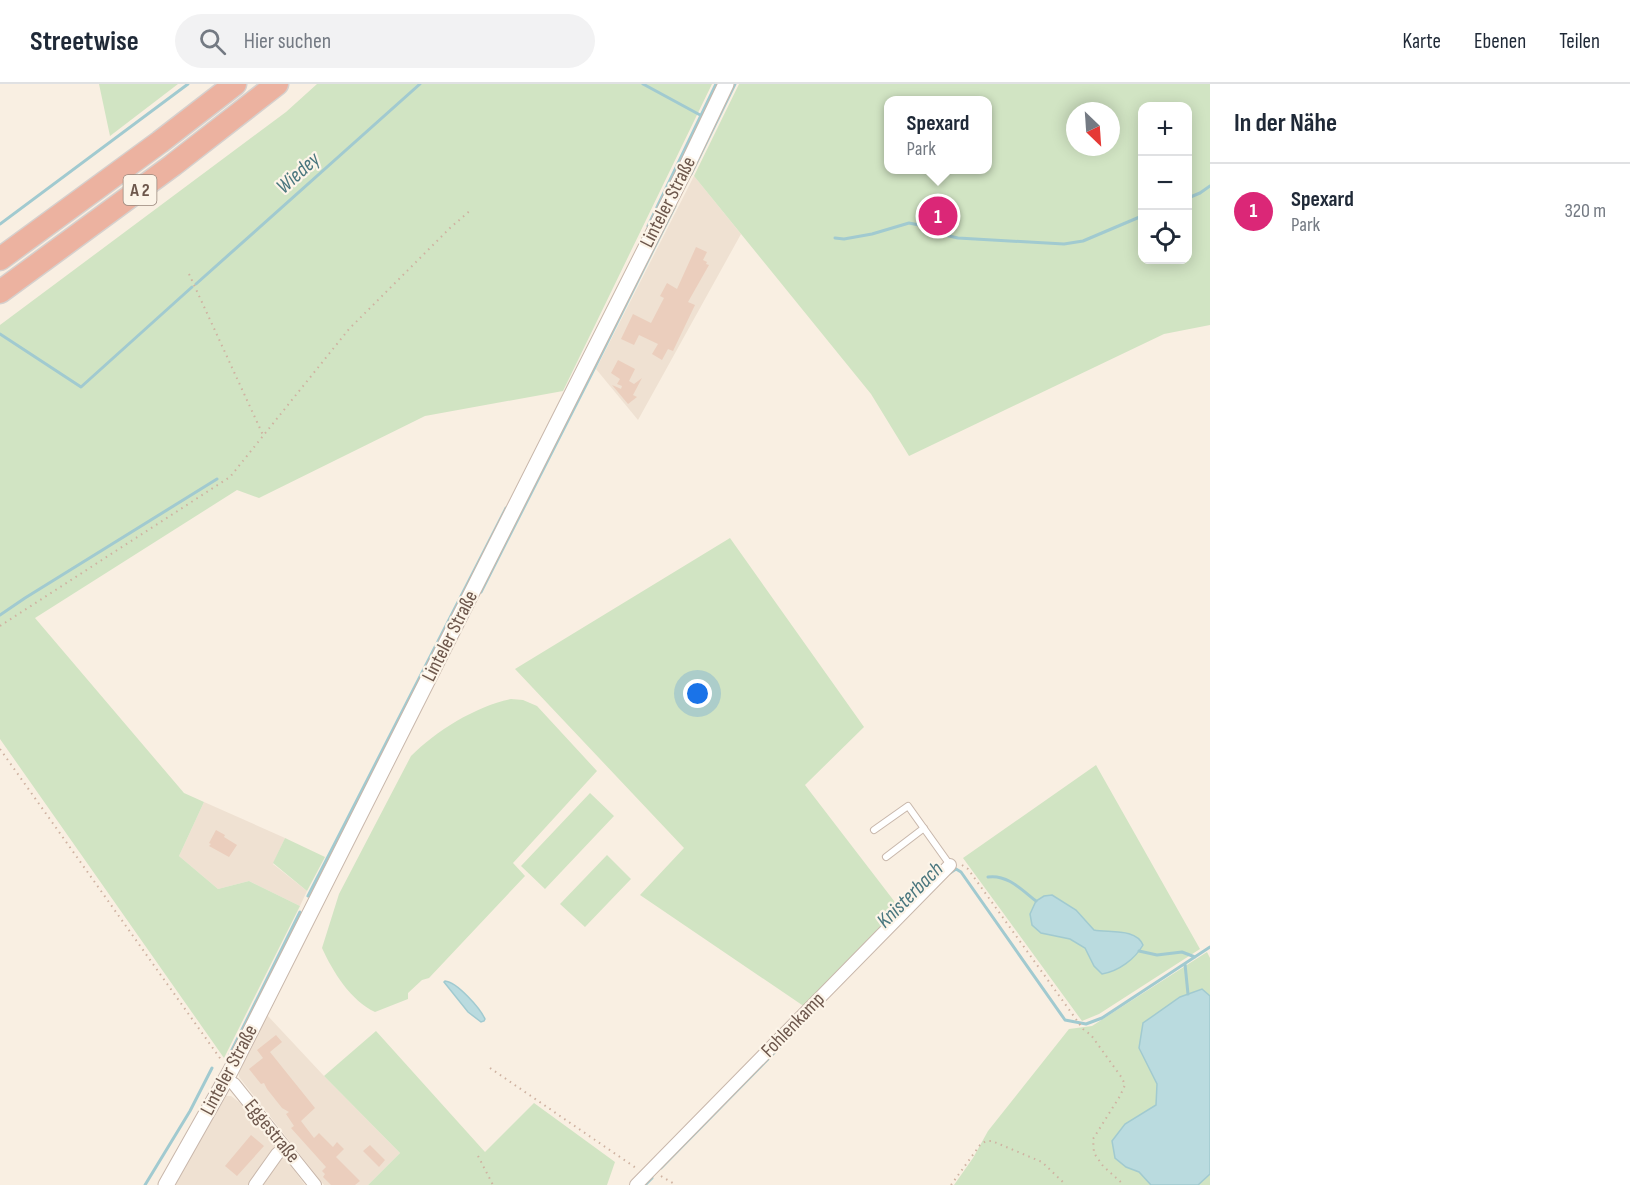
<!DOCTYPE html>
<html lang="de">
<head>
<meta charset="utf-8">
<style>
	body { margin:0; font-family:"Sofia Sans Condensed",sans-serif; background:#f2f2f3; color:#1f2937 }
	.controls { position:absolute; right:18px; top:18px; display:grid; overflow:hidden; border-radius:12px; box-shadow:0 3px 15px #0003 }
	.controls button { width:54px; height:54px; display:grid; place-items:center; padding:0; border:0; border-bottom:2px solid #e0e1e3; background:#fff; color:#1f2937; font:30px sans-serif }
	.compass { position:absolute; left:1066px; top:18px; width:54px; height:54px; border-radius:50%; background:#fff; box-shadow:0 3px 15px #0003; rotate:155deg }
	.you { position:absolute; left:698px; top:610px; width:21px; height:21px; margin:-15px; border:4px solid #fff; border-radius:50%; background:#1a73e8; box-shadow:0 0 0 9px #1a73e833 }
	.badge { display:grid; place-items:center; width:39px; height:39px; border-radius:50%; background:#db2777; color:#fff; font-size:20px; font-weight:700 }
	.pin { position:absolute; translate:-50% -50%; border:3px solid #fff; box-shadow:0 2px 6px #0006 }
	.popup { position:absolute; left:884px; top:12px; width:108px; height:78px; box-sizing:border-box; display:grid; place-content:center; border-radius:12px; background:#fff; filter:drop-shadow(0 2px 4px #0005); font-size:20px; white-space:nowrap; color:#747a83 }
	.popup b { font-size:22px; color:#1f2937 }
	.popup::after { content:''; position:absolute; left:50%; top:100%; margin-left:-12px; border:12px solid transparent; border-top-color:#fff }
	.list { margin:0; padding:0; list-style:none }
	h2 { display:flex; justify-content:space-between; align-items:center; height:78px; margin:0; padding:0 24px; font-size:26px }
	h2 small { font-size:20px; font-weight:400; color:#747a83 }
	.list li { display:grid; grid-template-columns:39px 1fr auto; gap:18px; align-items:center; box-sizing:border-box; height:96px; padding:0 24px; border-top:2px solid #e0e1e3 }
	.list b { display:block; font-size:22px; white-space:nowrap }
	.list p { margin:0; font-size:20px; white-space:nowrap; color:#747a83 }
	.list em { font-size:20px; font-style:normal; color:#747a83 }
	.icon { flex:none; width:33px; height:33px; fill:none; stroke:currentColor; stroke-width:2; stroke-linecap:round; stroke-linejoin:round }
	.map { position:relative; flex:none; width:1210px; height:1101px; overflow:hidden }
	header { display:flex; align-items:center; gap:36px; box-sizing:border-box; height:84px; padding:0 30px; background:#fff; border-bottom:2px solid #e0e1e3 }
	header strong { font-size:28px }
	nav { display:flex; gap:33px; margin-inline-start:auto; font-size:21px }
	.search { width:420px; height:54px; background:#f2f2f3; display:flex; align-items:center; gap:15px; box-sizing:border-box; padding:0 21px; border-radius:33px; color:#747a83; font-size:22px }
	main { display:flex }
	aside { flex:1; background:#fff }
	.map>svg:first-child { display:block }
</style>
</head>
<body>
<header>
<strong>Streetwise</strong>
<div class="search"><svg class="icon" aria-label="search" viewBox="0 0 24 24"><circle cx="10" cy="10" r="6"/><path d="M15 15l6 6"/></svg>Hier suchen</div>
<nav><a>Karte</a><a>Ebenen</a><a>Teilen</a></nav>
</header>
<main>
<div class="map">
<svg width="1210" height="1101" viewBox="0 0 1210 1101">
	<rect width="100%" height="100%" fill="#f9efe2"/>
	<!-- residential -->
	<path fill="#efe1d2" d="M694,92L741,150L638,336L596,285Z
		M204,718L285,754L273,780L307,807L300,822L249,797L218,805L179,772Z
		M267,931L324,992L400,1069L368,1101H324L239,993V987Z
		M226,1012H231L239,1018L263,1044L305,1101H172Z"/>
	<!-- green -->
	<path fill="#d1e4c3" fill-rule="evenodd" d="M99,0H178L110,52Z
		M317,0H712L563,307L425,332L259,414L237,406L35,534L184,709L204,718L179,772L218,805L249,797L300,822L224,974L0,655V241L286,28Z
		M739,0H1210V241L1164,250L909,372L871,310L694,92ZM888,16H988V86H888ZM1142,22H1188V176H1142ZM1075,27H1111V63H1075Z
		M730,454L864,643L805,701L901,826L805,923L640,811L684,764L515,585Z
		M511,615L523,616L537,622L597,687L513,779L525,792L429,894L422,896L408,909V915L375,928C351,917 333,888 322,864L339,810L411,672C436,647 476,622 511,615Z
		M1096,681L1200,865L1099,930L1082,937L963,774Z
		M590,709L614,732L545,805L521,782Z
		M285,754L325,773L307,807L273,779Z
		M607,771L631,795L585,843L560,820Z
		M1207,868L1210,874V1101H954L973,1074L988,1047L1069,945L1092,942Z
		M376,947L485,1068L534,1019L615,1078L607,1101H368L400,1069L324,992Z"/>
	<!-- water -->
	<path fill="#badbdf" stroke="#a1cad0" stroke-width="1.5" d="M1052,811L1076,826L1094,846C1109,849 1136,844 1143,861C1135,875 1119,887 1102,890L1094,882L1085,864L1070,855L1041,849L1032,841L1030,830L1036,817L1044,812Z
		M445,897C457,898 480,924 485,935L484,937L481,938L468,928L444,898Z
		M1202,905L1210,912V1090L1198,1101H1151L1139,1088L1126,1083L1115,1074L1112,1057L1125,1040L1156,1021L1157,1000L1139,964L1143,939L1180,913Z"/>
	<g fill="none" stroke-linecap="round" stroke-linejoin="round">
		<!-- stream -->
		<path stroke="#a1cad0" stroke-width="3" d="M643,0L702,32
			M691,90L735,0
			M1188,114L1200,109L1210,102
			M0,140L188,0
			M648,142L716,0
			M835,154L844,155L872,150L909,139L919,141L931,148L958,154L1064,160L1083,157L1142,132
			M196,200L420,0
			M0,250L81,303L192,203
			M481,508L590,293L675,122
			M0,531L25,514L217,395
			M950,789L956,785L961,788L1065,936L1086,940L1102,934L1210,863
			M988,793C1007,790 1022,806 1036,817
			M308,812L506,424
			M1139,867L1157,871L1182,868L1195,873
			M1185,880L1188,910
			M228,974L300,828
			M661,1084L824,918
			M145,1101L190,1027L212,984
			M645,1101L652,1094"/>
	</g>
	<!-- building -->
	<path fill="#ebcebd" d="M696,163L707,168L703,176L707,178L706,180L709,181L688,218L695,221L673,267L668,265L662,276L652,270L658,260L639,251L634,261L621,255L633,230L651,239L664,214L660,212L667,199L677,205Z
		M618,276L635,285L629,297L634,300L642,294L633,311L637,313L628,320L612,301L626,307L621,305L622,302L617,300L620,295L611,289Z
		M216,746L225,751L224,753L237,761L229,773L209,762L211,760L209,759Z
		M276,951L282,958L270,968L315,1024L301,1037L314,1054L319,1049L333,1063L337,1058L344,1065L336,1073L360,1097L355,1101H331L323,1093L325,1090L322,1087L326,1083L291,1044L294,1042L286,1030L289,1028L282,1024L267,1005L264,999L261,1000L249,985L263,974L257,966Z
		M251,1051L264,1062L237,1092L225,1082Z
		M370,1061L385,1076L379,1083L363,1067Z"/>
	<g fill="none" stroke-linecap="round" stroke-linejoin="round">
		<!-- service casing -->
		<g stroke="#c8b7ab" stroke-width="8">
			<path id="service" d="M874,746L908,722L950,781
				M886,773L924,744"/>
		</g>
		<!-- minor casing -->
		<g stroke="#c8b7ab" stroke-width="14">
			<path id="minor" d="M226,995L234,1000L315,1101
				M255,1101L277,1070L285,1063
				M636,1101L950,781"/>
		</g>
		<!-- tertiary casing -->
		<g stroke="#c8b7ab" stroke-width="17">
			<path id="tertiary" d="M166,1101L231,986L684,88L726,0"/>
		</g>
		<!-- motorway casing -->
		<g stroke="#d6d0cd" stroke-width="25">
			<path id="motorway" d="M0,175L160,58L235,0
				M0,208L173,81L277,0"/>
		</g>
		<!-- path -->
		<path stroke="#cfb2a1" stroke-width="2" stroke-dasharray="1.5 4.5" stroke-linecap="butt" d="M189,190L263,351
			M0,542L230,393L349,245L450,144L472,125
			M0,665L222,977
			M962,781L968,785L1083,945L1091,951L1122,994L1125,1001L1120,1012L1093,1055L1094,1069L1103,1082L1124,1101
			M490,984L636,1084
			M478,1072L493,1101
			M661,1092L676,1101
			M951,1101L980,1061L986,1057H992L1042,1078L1066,1101"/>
		<!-- service -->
		<use href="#service" stroke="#fff" stroke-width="6"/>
		<!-- minor -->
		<use href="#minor" stroke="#fff" stroke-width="12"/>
		<!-- tertiary -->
		<use href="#tertiary" stroke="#fff" stroke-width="15"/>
		<!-- motorway -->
		<use href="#motorway" stroke="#ecb2a0" stroke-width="22"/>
	</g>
	<g text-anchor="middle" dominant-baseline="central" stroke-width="4.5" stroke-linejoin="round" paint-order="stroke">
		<!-- shield labels -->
		<rect fill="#fcf4e8" stroke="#98867b" stroke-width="1.5" x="123.5" y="91" width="33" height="30" rx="4.5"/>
		<g font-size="18" font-weight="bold" fill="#6d574c">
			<text x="140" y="106">A 2</text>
		</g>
		<!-- street labels -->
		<g font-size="20" fill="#6d574c" stroke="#fcf4e8">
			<text transform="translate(668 118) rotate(-63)">Linteler Straße</text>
			<text transform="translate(450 552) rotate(-63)">Linteler Straße</text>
			<text transform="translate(793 941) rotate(-46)">Fohlenkamp</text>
			<text transform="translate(229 986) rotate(-62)">Linteler Straße</text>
			<text transform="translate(272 1047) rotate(51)">Eggestraße</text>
		</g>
		<!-- water labels -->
		<g font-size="21" font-style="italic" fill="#49767e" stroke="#fcf4e8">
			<text transform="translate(298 89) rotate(-42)">Wiedey</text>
			<text transform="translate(910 811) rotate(-45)">Knisterbach</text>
		</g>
	</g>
</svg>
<div class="controls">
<button>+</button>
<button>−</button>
<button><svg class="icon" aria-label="locate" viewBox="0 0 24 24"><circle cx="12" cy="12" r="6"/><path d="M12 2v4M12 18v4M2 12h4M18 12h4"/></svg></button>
</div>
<svg class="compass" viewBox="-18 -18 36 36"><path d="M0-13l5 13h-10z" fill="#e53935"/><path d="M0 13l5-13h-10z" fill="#747a83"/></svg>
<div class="you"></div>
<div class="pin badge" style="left:938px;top:132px">1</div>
<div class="popup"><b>Spexard</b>Park</div>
</div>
<aside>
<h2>In der Nähe<small></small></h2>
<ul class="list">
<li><span class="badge">1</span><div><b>Spexard</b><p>Park</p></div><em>320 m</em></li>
</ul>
</aside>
</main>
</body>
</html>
